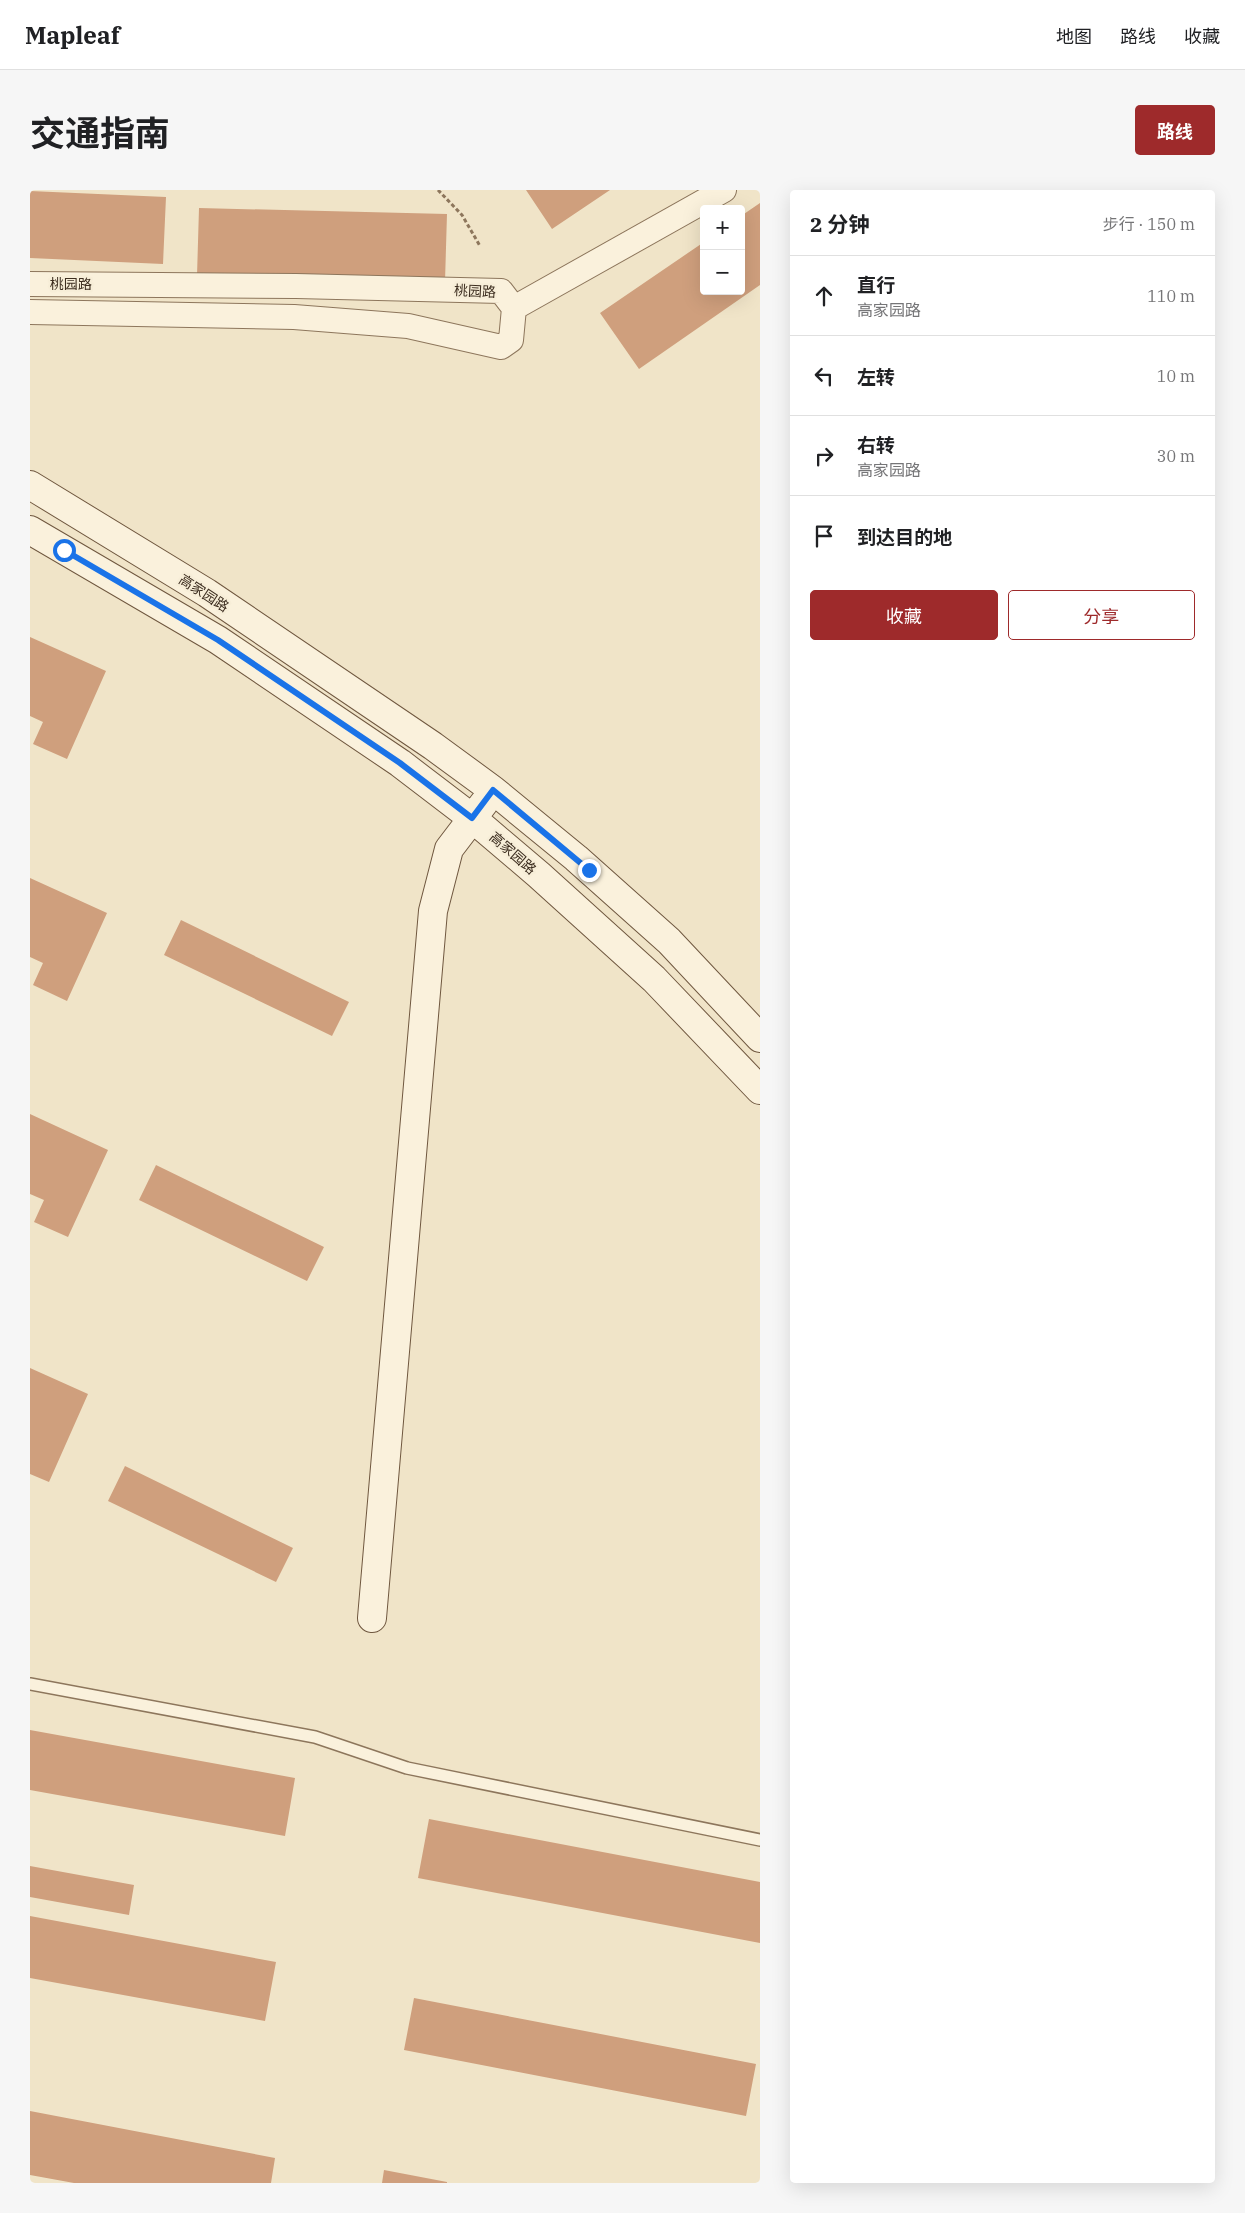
<!DOCTYPE html>
<html lang="zh">
<head>
<meta charset="utf-8">
<style>
	body { margin:0; font-family:"IBM Plex Serif","Noto Sans SC",serif; background:#f6f6f6; color:#202124 }
	.controls { position:absolute; right:15px; top:15px; display:grid; overflow:hidden; border-radius:5px; box-shadow:0 5px 20px #0002 }
	.controls button { width:45px; height:45px; display:grid; place-items:center; padding:0; border:0; border-bottom:1px solid #e0e0e0; background:#fff; color:#202124; font:25px sans-serif }
	.stop { position:absolute; width:15px; height:15px; margin:-11px; border:4px solid #1a73e8; border-radius:50%; background:#fff }
	.stop.end { background:#1a73e8; border-color:#fff; box-shadow:0 1px 5px #0008 }
	.list { margin:0; padding:0; list-style:none }
	h2 { display:flex; justify-content:space-between; align-items:center; height:65px; margin:0; padding:0 20px; font-size:21px }
	h2 small { font-size:16px; font-weight:400; color:#757577 }
	.list li { display:grid; grid-template-columns:32px 1fr auto; gap:15px; align-items:center; box-sizing:border-box; height:80px; padding:0 20px; border-top:1px solid #e0e0e0 }
	.list b { display:block; font-size:19px; white-space:nowrap }
	.list p { margin:0; font-size:16px; white-space:nowrap; color:#757577 }
	.list em { font-size:16px; font-style:normal; color:#757577 }
	.actions { display:flex; gap:10px; padding:15px 20px }
	.actions a { flex:1; padding:11px 0; border:1px solid #9e2a2b; border-radius:5px; text-align:center; font-size:18px; color:#9e2a2b }
	.actions .main { background:#9e2a2b; color:#fff }
	.icon { flex:none; width:28px; height:28px; fill:none; stroke:currentColor; stroke-width:2; stroke-linecap:round; stroke-linejoin:round }
	.map { position:relative; flex:none; width:730px; height:1993px; overflow:hidden; border-radius:5px }
	header { display:flex; align-items:center; gap:30px; box-sizing:border-box; height:70px; padding:0 25px; background:#fff; border-bottom:1px solid #e0e0e0 }
	header strong { font-size:24px }
	nav { display:flex; gap:28px; margin-inline-start:auto; font-size:18px }
	.intro { display:flex; align-items:center; justify-content:space-between; box-sizing:border-box; height:120px; padding:0 30px }
	h1 { margin:0; font-size:35px }
	.button { padding:12px 22px; border-radius:5px; background:#9e2a2b; color:#fff; font-size:18px; font-weight:700 }
	main { display:flex; gap:30px; padding:0 30px }
	aside { flex:1; background:#fff; border-radius:5px; box-shadow:0 5px 20px #0002 }
	.map>svg:first-child { display:block }
</style>
</head>
<body>
<header>
<strong>Mapleaf</strong>
<nav><a>地图</a><a>路线</a><a>收藏</a></nav>
</header>
<div class="intro"><h1>交通指南</h1><a class="button">路线</a></div>
<main>
<div class="map">
<svg width="730" height="1993" viewBox="0 0 730 1993">
	<rect width="100%" height="100%" fill="#f0e4c8"/>
	<!-- building -->
	<path fill="#cf9f7d" d="M496,0H580L522,39Z
		M0,1L136,7L133,74L0,68Z
		M730,13V95L609,179L570,123L674,52V101H711V26Z
		M169,18L417,24L415,92L167,86Z
		M0,447L76,481L37,569L3,554L13,532L0,526Z
		M0,688L77,723L37,811L3,795L13,773L0,767Z
		M151,730L319,812L302,846L134,765Z
		M0,924L78,960L38,1047L4,1032L14,1010L0,1004Z
		M126,975L294,1057L277,1091L109,1010Z
		M0,1178L58,1204L19,1292L0,1284Z
		M95,1276L263,1358L246,1392L78,1311Z
		M0,1540L265,1588L255,1646L0,1600Z
		M399,1629L730,1692V1753L388,1688Z
		M0,1676L104,1695L99,1725L0,1707Z
		M0,1726L246,1772L235,1831L0,1788Z
		M384,1808L726,1874L716,1926L374,1860Z
		M0,1921L245,1968L241,1993H44L0,1985Z
		M354,1980L417,1992V1993H352Z"/>
	<g fill="none" stroke-linecap="round" stroke-linejoin="round">
		<!-- lane casing -->
		<g stroke="#8d765c" stroke-width="14">
			<path id="lane" d="M0,1494L285,1547L377,1578L730,1650"/>
		</g>
		<!-- street casing -->
		<g stroke="#8d765c" stroke-width="26">
			<path id="street" d="M0,94L266,96L471,101L484,118L481,150L471,157L378,136L264,127L0,122
				M484,118L694,0"/>
		</g>
		<!-- secondary casing -->
		<g stroke="#6f573f" stroke-width="30">
			<path id="secondary" d="M0,295L177,403L403,556L463,600L546,668L639,751L730,848
				M0,340L188,450L370,573L442,628L509,685L624,789L730,900
				M342,1428L403,721L419,659L454,613"/>
		</g>
		<!-- path -->
		<path stroke="#8d765c" stroke-width="3" stroke-dasharray="4 2.5" stroke-linecap="butt" d="M408,0L432,25L450,56"/>
		<!-- lane -->
		<use href="#lane" stroke="#faf1dc" stroke-width="11"/>
		<!-- street -->
		<use href="#street" stroke="#faf1dc" stroke-width="24"/>
		<!-- secondary -->
		<use href="#secondary" stroke="#faf1dc" stroke-width="28"/>
	</g>
	<g fill="none" stroke-linecap="round" stroke-linejoin="round">
		<!-- route -->
		<path stroke="#1a73e8" stroke-width="6" d="M34,360L188,450L370,573L442,628L463,600L559,680"/>
	</g>
	<g text-anchor="middle" dominant-baseline="central" stroke-width="5" stroke-linejoin="round" paint-order="stroke">
		<!-- street labels -->
		<g font-size="14" fill="#3d2e20" stroke="#f7eed8">
			<text x="41" y="94">桃园路</text>
			<text transform="translate(445 101) rotate(3)">桃园路</text>
			<text transform="translate(174 403) rotate(33)">高家园路</text>
			<text transform="translate(483 663) rotate(41)">高家园路</text>
		</g>
	</g>
</svg>
<div class="controls">
<button>+</button>
<button>−</button>
</div>
<div class="stop" style="left:34px;top:360px"></div>
<div class="stop end" style="left:559px;top:680px"></div>
</div>
<aside>
<h2>2 分钟<small>步行 · 150 m</small></h2>
<ul class="list">
<li><svg class="icon" aria-label="ahead" viewBox="0 0 24 24"><path d="M12 20V5M6 11l6-6 6 6"/></svg><div><b>直行</b><p>高家园路</p></div><em>110 m</em></li>
<li><svg class="icon" aria-label="left" viewBox="0 0 24 24"><path d="M17 20v-9H6M10 6l-5 5 5 5"/></svg><div><b>左转</b></div><em>10 m</em></li>
<li><svg class="icon" aria-label="right" viewBox="0 0 24 24"><path d="M7 20v-9h11M14 6l5 5-5 5"/></svg><div><b>右转</b><p>高家园路</p></div><em>30 m</em></li>
<li><svg class="icon" aria-label="arrive" viewBox="0 0 24 24"><path d="M6 21V4h12l-3 4 3 4H6"/></svg><div><b>到达目的地</b></div></li>
</ul>
<div class="actions"><a class="main">收藏</a><a>分享</a></div>
</aside>
</main>
</body>
</html>
